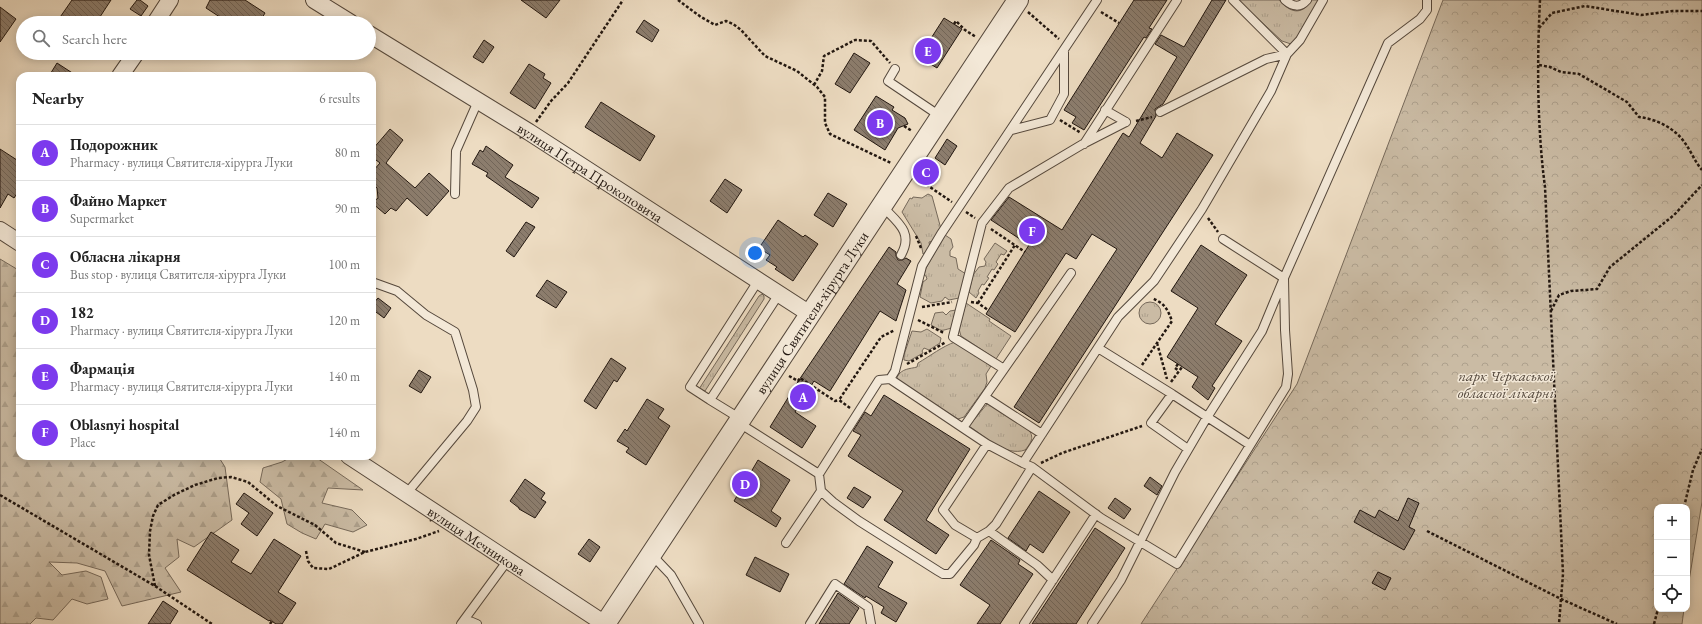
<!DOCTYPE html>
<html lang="en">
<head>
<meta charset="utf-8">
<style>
	body { margin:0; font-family:"EB Garamond",serif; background:#f6f6f6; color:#222 }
	.controls { position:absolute; right:12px; bottom:12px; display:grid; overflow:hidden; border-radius:8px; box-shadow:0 2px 10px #0003 }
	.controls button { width:36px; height:36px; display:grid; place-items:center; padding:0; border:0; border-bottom:1px solid #e0e0e0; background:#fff; color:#222; font:20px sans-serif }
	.you { position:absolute; left:755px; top:253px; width:14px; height:14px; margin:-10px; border:3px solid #fff; border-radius:50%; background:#1a73e8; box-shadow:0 0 0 6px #1a73e833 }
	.badge { display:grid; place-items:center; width:26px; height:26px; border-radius:50%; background:#7c3aed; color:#fff; font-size:13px; font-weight:700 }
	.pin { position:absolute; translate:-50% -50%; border:2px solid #fff; box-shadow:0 1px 4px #0006 }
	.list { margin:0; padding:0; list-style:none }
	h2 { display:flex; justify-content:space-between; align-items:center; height:52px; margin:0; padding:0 16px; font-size:17px }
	h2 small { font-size:13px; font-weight:400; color:#767676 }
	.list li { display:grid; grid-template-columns:26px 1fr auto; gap:12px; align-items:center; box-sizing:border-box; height:56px; padding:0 16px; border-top:1px solid #e0e0e0 }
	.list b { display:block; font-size:15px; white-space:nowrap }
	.list p { margin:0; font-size:13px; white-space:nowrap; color:#767676 }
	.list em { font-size:13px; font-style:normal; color:#767676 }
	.icon { flex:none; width:22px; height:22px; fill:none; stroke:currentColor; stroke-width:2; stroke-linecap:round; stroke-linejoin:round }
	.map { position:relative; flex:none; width:1702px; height:624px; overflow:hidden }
	.search { position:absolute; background:#fff; box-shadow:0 2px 10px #0003; left:16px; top:16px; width:360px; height:44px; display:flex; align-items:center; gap:10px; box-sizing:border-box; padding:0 14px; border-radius:22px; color:#767676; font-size:15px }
	.panel { position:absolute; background:#fff; box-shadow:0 2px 10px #0003; left:16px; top:72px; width:360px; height:388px; border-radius:12px }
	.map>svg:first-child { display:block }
</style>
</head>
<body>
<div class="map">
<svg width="1702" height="624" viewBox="0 0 1702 624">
	<defs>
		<pattern id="grass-tufts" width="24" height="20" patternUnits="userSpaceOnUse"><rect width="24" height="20" fill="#cabba4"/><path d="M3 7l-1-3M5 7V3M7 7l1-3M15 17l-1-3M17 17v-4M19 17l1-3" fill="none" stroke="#ada08c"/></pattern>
		<pattern id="forest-firs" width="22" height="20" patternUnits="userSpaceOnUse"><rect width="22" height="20" fill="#cabba4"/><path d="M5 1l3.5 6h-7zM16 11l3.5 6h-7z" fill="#ada08c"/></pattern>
		<pattern id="park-crowns" width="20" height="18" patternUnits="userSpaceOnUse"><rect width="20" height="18" fill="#cabba4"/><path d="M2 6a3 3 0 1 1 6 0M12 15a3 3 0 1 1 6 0" fill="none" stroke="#ada08c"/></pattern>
		<pattern id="building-back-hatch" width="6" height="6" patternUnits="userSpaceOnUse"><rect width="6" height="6" fill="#8c7d6d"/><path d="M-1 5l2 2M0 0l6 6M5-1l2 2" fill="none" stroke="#726558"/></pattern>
	</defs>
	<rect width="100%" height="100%" fill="#eddcc2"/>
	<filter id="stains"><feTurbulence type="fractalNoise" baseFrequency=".005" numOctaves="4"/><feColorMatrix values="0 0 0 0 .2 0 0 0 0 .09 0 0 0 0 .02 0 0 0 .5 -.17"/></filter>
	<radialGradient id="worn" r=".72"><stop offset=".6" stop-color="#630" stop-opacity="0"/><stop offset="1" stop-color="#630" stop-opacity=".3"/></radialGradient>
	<!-- grass -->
	<path fill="url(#grass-tufts)" stroke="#76695a" d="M1238,0H1279C1291,13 1301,16 1312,0H1319L1294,42L1291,44L1282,41Z
		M928,194L932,196L941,229L933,241L929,242L930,248L923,254L921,243L902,212L910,198L912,199L913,197L922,198Z
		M945,235L951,239L953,247L950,251V256L956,258L958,269L966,274L959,298L949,300L945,297L942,301L931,303L920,297L923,282L927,279L926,276L924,275L926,268Z
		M995,243L1007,251L1004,255L1001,254L996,262L998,264L994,270L992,269L987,277L989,278L984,285L982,284L978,291L979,293L976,298L969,292L973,275L979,267L985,266L986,262L984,259Z
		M762,294L764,296V299L705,391L699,389L759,296Z
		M1139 313a11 11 0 1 1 22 0a11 11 0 1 1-22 0Z
		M966,303L990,319L989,321L1011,336L996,359L961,336L959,329Z
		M956,310L952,328C939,331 944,332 931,325L935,313L943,312L946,315L950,311Z
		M927,329L941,338L940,343L929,350L924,348L922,351L923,353L909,361L904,360V355L912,331L921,332Z
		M955,342L991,366L986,374L987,382L985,388L964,417L958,419L898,381L897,377C902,368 910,369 917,367L918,363C930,356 943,346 955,342Z
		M987,404L994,406L1028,429C1035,437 1031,443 1025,450C1006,457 984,436 969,426Z"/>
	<!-- forest -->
	<path fill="url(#forest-firs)" stroke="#76695a" d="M0,259L20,271V456H218L225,467L232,520L194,547L177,539L179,557L165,568L181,592L122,606L105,571L77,563L49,562L62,575L86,571L101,577L108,599L87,604L72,599L53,620L36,618L30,624H0Z
		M293,456H314L363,490L328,488L322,503L352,510L367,525L353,532L325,524L316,539L302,533L287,524L281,499L260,482L263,468L282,462Z"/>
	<!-- park -->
	<path fill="url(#park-crowns)" stroke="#76695a" d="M1443,0H1702V502L1687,593V507H1657V609H1684L1682,624H1141L1297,384Z"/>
	<!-- building -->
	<path fill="url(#building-back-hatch)" stroke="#221710" d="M72,0H111L96,23H56Z
		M137,0H140L148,6L141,16L130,9Z
		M210,0H245L265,13L259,23H229L206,8Z
		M521,0H560L546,18Z
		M1134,0H1167L1149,28L1152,29L1146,38L1144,37L1084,130L1072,123L1076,117L1064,110Z
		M1212,0H1226L1163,104L1155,109L1156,116L1140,143L1162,158L1177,133L1213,155L1039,423L1014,407L1117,249L1092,234L1076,259L1066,253L1015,332L986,314L1029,245L991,220L1009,197L1062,230L1123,133L1129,137L1177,57L1155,44L1161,35L1184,47Z
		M0,7L16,19L0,42Z
		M944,18L962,29L937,68L919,57Z
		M644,20L659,30L652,42L636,32Z
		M484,40L494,47L483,63L473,57Z
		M854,53L870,63L850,93L835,84Z
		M57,63L77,76H49Z
		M529,64L545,74L543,78L551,83L535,109L510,93Z
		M876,96L894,107L892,110L905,118L908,124L898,128L885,150L854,130Z
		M601,102L655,136L640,161L585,127Z
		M390,129L403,140L386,163L415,188L429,173L449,191L427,216L407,198L396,211L391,208L385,214L372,203L378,198L377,188L372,183V172L380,163L372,157V150Z
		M947,139L957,146L945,165L935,158Z
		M486,146L513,165L505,177L539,198L532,208L486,176L488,173L472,164L480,150L483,152Z
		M0,149L20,162V189L14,198L8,194L0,208Z
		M725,179L742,190L727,213L710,201Z
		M828,193L847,204L833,227L814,215Z
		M778,220L803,237L805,235L818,244L793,281L775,269L777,267L766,260L770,255L759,248Z
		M526,222L535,227L514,257L506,251Z
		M1201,245L1247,275L1215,324L1242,341L1212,386L1215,388L1208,400L1192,387L1198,377L1167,357L1198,308L1171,291Z
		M889,247L896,252V256L898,260H902L906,258L911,261L897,284L906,290L896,321L880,311L830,391L814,381L795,412L816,426L802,448L770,427L799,380Z
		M547,280L567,292L556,308L536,296Z
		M378,298L391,308L384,318L372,309V305Z
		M611,358L626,368L617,382L614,380L596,409L584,401Z
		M419,370L431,377L421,393L409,386Z
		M884,395L970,449L926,520L949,535L936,554L884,520L903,491L848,456L861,435L853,431L865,412L871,416Z
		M647,399L664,409L658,418L670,426L646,465L626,452L629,448L617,441L625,429L627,431Z
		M758,460L790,480L771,511L781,518L776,527L734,501Z
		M1150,477L1162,486L1157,495L1144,486Z
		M525,479L545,493L541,499L546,502L535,518L519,509V508L510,501Z
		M854,487L871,497L863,508L847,498Z
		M1039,491L1070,512L1043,553L1030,544L1026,551L1008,538Z
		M244,493L273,513L257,536L241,524L249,513L236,504Z
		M1115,498L1131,509L1124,519L1108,508Z
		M1408,498L1419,503L1409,527L1415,530L1404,550L1354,522L1360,510L1375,518L1379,510L1398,521Z
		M1095,528L1125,548L1076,624H1032Z
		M211,532L239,550L231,562L251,574L274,539L301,556L278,592L296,603L282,624H276L270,620L269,621L187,570Z
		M589,539L600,547L590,562L578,554Z
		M991,540L1020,560L1018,564L1033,574L1000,624H977L990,605L960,585Z
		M867,546L893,562L878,587L907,603L896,622L881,613L884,607L866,596L865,598L844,584Z
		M755,557L789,574L780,592L746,575Z
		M1378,572L1391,578L1385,590L1372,583Z
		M838,593L859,608L849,624H819Z
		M163,601L178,611L170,624H148Z"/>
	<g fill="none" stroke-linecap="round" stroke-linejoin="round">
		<!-- service casing -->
		<g stroke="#55483c" stroke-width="10">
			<path id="service" d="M1285,0C1293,7 1300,8 1307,0
				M895,69L888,81L940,116
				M1105,110L1126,122
				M1160,112L1266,59L1287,54L1300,40L1323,0
				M1012,130L1050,120L1064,94V52
				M1084,144L1177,0
				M455,194L456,151L478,101
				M882,206C897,222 914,232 901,255
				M1071,273L963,428L987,444L1023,463L1118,317L1154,281L1202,209L1271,91L1287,54L1233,0
				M372,282L397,291L426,315L455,332L473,390L476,407L467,421L407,493
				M1098,348L1172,394
				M1004,369L953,337L982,223L1009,188L1083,144L1126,122
				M890,379L895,371L922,266L941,234L1097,0
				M985,397L1042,434
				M710,400L690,387L758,281
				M741,419L710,400L779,294
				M739,423L819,474
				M963,428L890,379L879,380L819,474L821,491L833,502L859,521L938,571L943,574H950L974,545L977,538L955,525L943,510L987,444
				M1188,449L1151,423L1172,394L1250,445
				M1023,463L1032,467L1101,518L1177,564L1286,387L1288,374L1285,330L1284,278L1388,43L1420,19L1427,10V0
				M989,531L1037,565L1053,580
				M977,538L989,531L996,524L1032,467
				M786,543L821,491
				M651,554L671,575L699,624
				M465,619L477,624
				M461,624L508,560
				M810,624L835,584L868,607L871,624
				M1024,624L1096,514
				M1092,624L1121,580L1175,472L1206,419L1262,331L1284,278L1223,239"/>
		</g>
		<!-- minor casing -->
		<g stroke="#55483c" stroke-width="18">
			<g id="minor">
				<path d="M314,0L351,23"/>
				<path d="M155,23L170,0"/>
				<path id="s1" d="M369,34L529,132L810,314"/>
				<path d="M120,76L136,53"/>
				<path d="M0,230L20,243"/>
				<path id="s2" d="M349,456L605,624"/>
			</g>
		</g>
		<!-- tertiary casing -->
		<g stroke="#55483c" stroke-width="22">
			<g id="tertiary">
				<path id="s3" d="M605,624L1018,0"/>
			</g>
		</g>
		<!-- path -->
		<path stroke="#221710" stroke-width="2.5" stroke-dasharray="3 2" stroke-linecap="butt" d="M678,0L701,17L715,25L726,21L733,24L741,30L765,56L797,71L817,87L825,97V123L830,134L891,163
			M1540,0C1537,60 1537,127 1545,187L1563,574L1559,624
			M1028,12L1059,39
			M1101,12L1119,23
			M954,24L956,21L965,30L976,37
			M1539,28L1552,13L1585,6L1641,15L1673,11H1702
			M1539,65L1550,67L1561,72L1579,74L1627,102L1639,117C1656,119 1675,128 1685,143C1691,151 1695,162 1702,170
			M814,85L822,71L824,56L855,40L871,41L890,63
			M1060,120L1081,133
			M1136,121L1152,117
			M536,122L551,101L568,83L623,0
			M904,126L912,131
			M918,179L952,202
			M966,212L975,218
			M1208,218L1218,232
			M991,229L1025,252
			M916,236L921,248
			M971,302L978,303L988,310
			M978,303L1015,245
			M922,307L952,302
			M1551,311L1559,295L1571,291L1597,289L1610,267L1674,215L1702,185
			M918,320L944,333
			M1157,343L1167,379
			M907,364L946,342
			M1178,364L1175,368L1179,371
			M1142,365L1172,321C1167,308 1165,304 1152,298
			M789,376L798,381L800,378L835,401L839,400
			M1171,382L1182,367
			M850,408L839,400L881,337L895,330
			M1041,463L1062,453L1142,426
			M0,495L155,586L212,624
			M1684,507L1693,470L1702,449
			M1427,531L1561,599L1617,624
			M306,551L308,561L313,568L329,569L365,552L416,539L439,531
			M155,586L149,555L150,531L153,516L158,505L174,495L195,485L218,478L231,477L248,482L277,506L315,525L336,543L365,552
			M270,624L272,621
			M1654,624L1658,609"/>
		<!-- service -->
		<use href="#service" stroke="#f3e8d7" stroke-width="8"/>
		<!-- minor -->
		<use href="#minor" stroke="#f3e8d7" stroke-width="16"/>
		<!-- tertiary -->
		<use href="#tertiary" stroke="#f3e8d7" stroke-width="20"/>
	</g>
	<g text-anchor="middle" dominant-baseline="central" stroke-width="3" stroke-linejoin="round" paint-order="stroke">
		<!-- street labels -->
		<g font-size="15" fill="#221710" stroke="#f3e8d7">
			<text stroke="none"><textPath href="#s1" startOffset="261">вулиця Петра Прокоповича</textPath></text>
			<text stroke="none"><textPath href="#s3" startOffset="374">вулиця Святителя-хірурга Луки</textPath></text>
			<text stroke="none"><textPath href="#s2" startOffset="153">вулиця Мечникова</textPath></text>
		</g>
		<!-- park labels -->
		<g font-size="15" font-style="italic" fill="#54483c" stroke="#f3e8d7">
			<text x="1506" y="375">парк Черкаської<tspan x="1506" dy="17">обласної лікарні</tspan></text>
		</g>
	</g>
	<rect width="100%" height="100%" filter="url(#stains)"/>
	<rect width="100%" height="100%" fill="url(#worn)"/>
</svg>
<div class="controls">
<button>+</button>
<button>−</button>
<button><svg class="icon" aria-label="locate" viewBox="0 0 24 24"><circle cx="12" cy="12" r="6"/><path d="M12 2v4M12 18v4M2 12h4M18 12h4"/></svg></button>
</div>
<div class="you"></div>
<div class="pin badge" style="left:803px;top:397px">A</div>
<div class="pin badge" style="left:880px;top:123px">B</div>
<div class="pin badge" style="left:926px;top:172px">C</div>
<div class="pin badge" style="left:745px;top:484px">D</div>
<div class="pin badge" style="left:928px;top:51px">E</div>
<div class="pin badge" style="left:1032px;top:231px">F</div>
<div class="search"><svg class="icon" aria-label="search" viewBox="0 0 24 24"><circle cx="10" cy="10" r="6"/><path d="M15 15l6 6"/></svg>Search here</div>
<section class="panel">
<h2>Nearby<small>6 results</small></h2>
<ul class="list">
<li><span class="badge">A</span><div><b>Подорожник</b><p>Pharmacy · вулиця Святителя-хірурга Луки</p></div><em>80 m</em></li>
<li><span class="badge">B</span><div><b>Файно Маркет</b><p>Supermarket</p></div><em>90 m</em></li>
<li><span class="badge">C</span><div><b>Обласна лікарня</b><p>Bus stop · вулиця Святителя-хірурга Луки</p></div><em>100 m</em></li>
<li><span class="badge">D</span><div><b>182</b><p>Pharmacy · вулиця Святителя-хірурга Луки</p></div><em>120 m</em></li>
<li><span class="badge">E</span><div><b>Фармація</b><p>Pharmacy · вулиця Святителя-хірурга Луки</p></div><em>140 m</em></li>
<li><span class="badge">F</span><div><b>Oblasnyi hospital</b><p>Place</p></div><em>140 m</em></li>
</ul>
</section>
</div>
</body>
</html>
